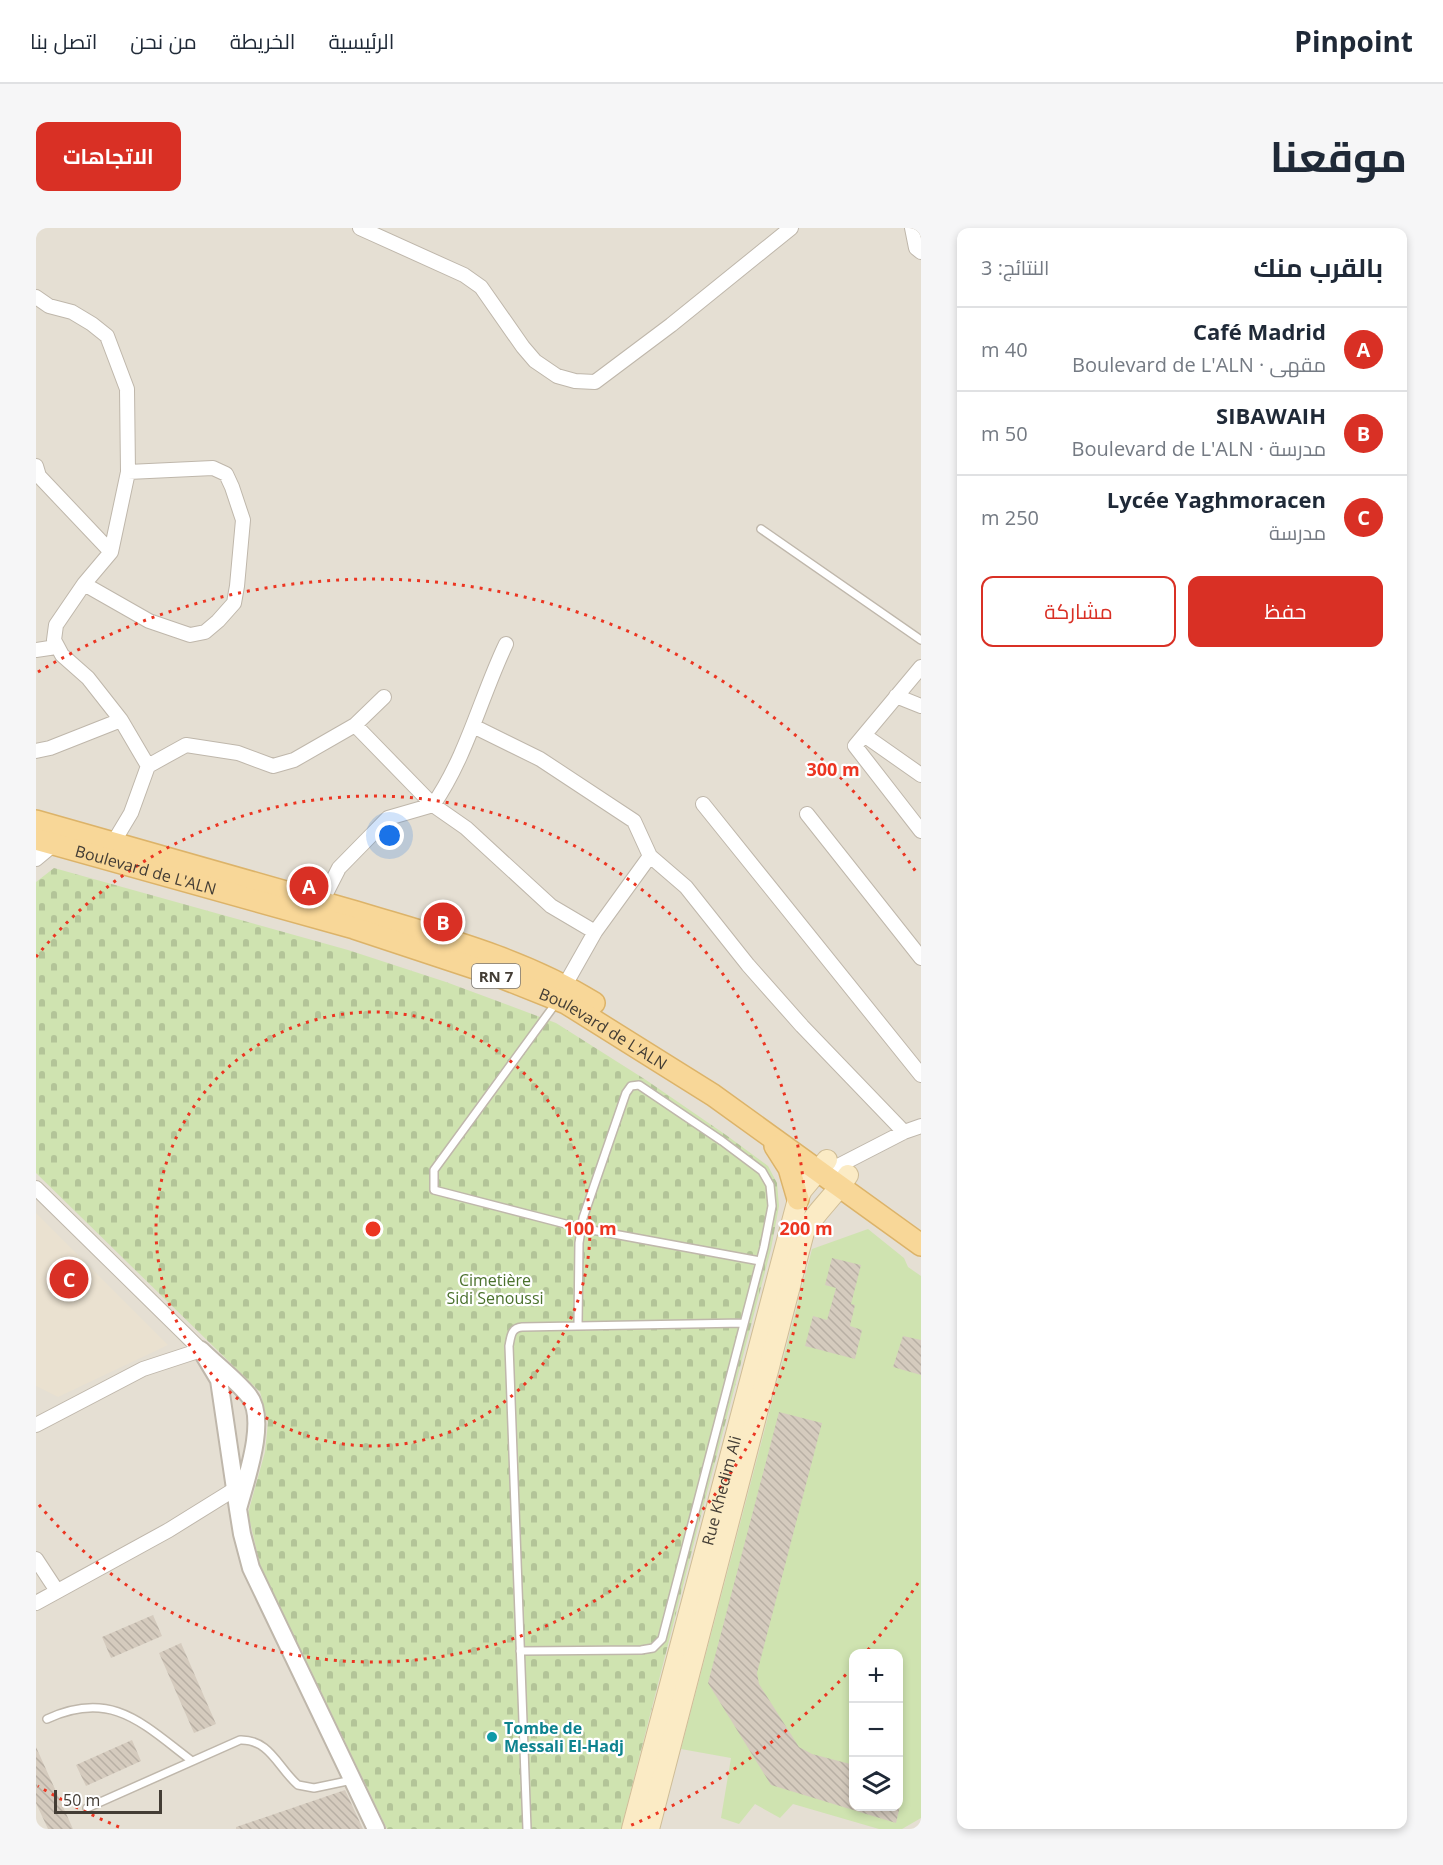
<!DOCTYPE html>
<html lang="ar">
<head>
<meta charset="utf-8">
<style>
	body { margin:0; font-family:"Open Sans",Cairo,sans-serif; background:#f6f6f7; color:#1f2937; direction:rtl }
	.controls { position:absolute; right:18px; bottom:18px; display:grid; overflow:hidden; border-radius:12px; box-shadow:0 3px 9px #0003 }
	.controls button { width:54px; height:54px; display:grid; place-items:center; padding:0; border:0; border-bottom:2px solid #e0e1e3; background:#fff; color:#1f2937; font:30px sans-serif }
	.scale { position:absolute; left:18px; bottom:15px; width:108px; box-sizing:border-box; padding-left:6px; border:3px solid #433d35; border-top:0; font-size:16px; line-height:21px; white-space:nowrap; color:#433d35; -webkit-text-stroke:4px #fff; paint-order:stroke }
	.you { position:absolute; left:354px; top:608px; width:21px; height:21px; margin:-15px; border:4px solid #fff; border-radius:50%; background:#1a73e8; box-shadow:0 0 0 9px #1a73e833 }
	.badge { display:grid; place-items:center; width:39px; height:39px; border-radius:50%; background:#d93025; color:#fff; font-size:20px; font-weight:700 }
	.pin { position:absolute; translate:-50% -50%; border:3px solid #fff; box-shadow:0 2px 6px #0006 }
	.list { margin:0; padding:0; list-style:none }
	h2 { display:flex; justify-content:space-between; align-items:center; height:78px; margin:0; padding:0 24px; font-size:26px }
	h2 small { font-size:20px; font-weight:400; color:#747a83 }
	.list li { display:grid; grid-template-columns:39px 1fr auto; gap:18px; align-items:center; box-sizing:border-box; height:84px; padding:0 24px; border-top:2px solid #e0e1e3 }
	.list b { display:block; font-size:22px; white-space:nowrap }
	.list p { margin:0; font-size:20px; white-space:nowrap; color:#747a83 }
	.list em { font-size:20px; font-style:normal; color:#747a83 }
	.actions { display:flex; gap:12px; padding:18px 24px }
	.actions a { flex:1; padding:14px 0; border:2px solid #d93025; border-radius:12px; text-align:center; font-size:21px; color:#d93025 }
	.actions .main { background:#d93025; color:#fff }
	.icon { flex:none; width:33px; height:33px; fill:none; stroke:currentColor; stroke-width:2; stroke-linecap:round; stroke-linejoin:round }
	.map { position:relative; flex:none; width:885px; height:1601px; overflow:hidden; direction:ltr; border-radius:12px }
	header { display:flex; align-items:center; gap:36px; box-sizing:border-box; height:84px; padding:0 30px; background:#fff; border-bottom:2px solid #e0e1e3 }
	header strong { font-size:28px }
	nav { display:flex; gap:33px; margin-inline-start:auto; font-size:21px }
	.intro { display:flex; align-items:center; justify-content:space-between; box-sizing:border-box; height:144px; padding:0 36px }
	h1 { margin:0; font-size:42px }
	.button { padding:15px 27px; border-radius:12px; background:#d93025; color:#fff; font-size:21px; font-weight:700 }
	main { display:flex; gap:36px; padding:0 36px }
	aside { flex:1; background:#fff; border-radius:12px; box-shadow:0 3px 9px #0003 }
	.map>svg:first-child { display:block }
</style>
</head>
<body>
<header>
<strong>Pinpoint</strong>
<nav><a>الرئيسية</a><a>الخريطة</a><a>من نحن</a><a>اتصل بنا</a></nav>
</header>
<div class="intro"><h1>موقعنا</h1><a class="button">الاتجاهات</a></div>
<main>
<aside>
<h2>بالقرب منك<small>النتائج: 3</small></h2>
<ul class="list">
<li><span class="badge">A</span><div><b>Café Madrid</b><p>مقهى · Boulevard de L'ALN</p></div><em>40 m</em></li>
<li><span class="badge">B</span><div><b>SIBAWAIH</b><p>مدرسة · Boulevard de L'ALN</p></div><em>50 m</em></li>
<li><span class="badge">C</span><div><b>Lycée Yaghmoracen</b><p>مدرسة</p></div><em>250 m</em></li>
</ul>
<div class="actions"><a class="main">حفظ</a><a>مشاركة</a></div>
</aside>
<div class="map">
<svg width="885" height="1601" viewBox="0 0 885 1601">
	<defs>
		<pattern id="cemetery-stones" width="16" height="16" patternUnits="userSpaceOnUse" patternTransform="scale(1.5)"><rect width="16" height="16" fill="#cfe3b0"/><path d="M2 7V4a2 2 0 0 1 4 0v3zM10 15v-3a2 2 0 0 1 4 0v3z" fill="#b3c498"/></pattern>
		<pattern id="building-back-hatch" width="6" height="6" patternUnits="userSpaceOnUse" patternTransform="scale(1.5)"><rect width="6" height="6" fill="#d5cbbe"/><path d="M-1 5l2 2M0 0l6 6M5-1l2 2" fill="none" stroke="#b8afa4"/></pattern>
	</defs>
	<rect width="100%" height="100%" fill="#f1ede5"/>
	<!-- residential -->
	<path fill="#e5dfd3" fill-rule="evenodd" d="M0,0H885V1601H0ZM818,1426H862V1578H818Z"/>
	<!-- education -->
	<path fill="#eae1d0" d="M0,985L132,1117L22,1169L0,1158Z"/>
	<!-- cemetery -->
	<path fill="url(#cemetery-stones)" d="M18,640L312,722L410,754L520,795L610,852L690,907L732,938L741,955L743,978L735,1021L663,1295L585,1601H351L224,1337L212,1285L229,1224L232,1194L224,1164L0,945V654Z"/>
	<!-- garden -->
	<path fill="#cfe3b0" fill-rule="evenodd" d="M832,1001L868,1030L872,1039L885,1048V1590L866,1601H843L757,1576L744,1590L719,1576L703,1596L685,1590L695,1530L645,1521L776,1021ZM818,1426H862V1578H818Z"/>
	<!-- building -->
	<path fill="url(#building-back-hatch)" d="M796,1030L825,1037L815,1076L819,1077L814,1098L826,1102L819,1131L769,1118L777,1088L791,1092L800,1060L789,1057Z
		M867,1108L885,1112V1147L857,1139Z
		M743,1184L786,1195L721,1445L723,1456L763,1519L776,1526L818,1537V1578H864L860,1595L735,1557L672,1455Z
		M117,1387L126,1408L75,1430L66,1409Z
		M145,1415L180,1496L158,1505L123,1425Z
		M96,1512L105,1533L50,1558L40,1537Z
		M0,1519L37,1601H12L0,1575Z
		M309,1562L327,1601H200V1599Z"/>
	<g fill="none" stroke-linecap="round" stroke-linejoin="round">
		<!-- service casing -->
		<g stroke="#bfb7ab" stroke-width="10">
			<path id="service" d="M725,301L885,412
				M520,775L398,942V962L545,1000L724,1033
				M484,1423L605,1422L617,1420L626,1411L728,1019L736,978L734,957L726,943L686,913L603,857L595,858L590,865L547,990L543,1015L542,1098
				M11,1491C76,1461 107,1496 156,1533
				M51,1580L204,1512C234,1511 242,1540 262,1557L278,1560L316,1552
				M491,1601L473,1118C475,1108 475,1100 486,1099L708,1095"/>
		</g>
		<!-- minor casing -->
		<g stroke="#bfb7ab" stroke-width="16">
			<path id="minor" d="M324,0L428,47L445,59L487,119L499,133L521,148L539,153L559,154L635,97L755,0
				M876,0L880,20L885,24
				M0,69L13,78L36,84L56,96L71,108L91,161L92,244L75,324L48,356L20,397L18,412L26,427L52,450L85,492L112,538L95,585L74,620
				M0,238L3,248L75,324
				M48,356L113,393L154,407L169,404L182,393L198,375L201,358L207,292L196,259L190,246L177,240L92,244
				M0,422L20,419
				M885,439L819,518L885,603
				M860,468L885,478
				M319,497L348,469
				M437,498L504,531L598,593L614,628L650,659L712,737L766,798L868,904
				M828,507L885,547
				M0,523L14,520L85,492
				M112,538L150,517L202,525L237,538L258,532L319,497L397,577C431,528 445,468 470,416
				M667,576L885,847
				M771,586L885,730
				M0,631L18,616
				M282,681L303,640L352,590L397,577L430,600L515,678L559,704
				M529,757L559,704L614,628
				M800,939L868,904L885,898
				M0,960L165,1122L107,1141L0,1197
				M0,1331L21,1363
				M0,1375L133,1302L199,1261"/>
		</g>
		<!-- tertiary casing -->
		<g stroke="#bfb7ab" stroke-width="20">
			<path id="tertiary" d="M165,1122C180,1137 199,1151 213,1168C232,1192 209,1254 202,1281L183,1152Z
				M202,1281L206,1306L215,1340L340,1601"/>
		</g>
		<!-- secondary casing -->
		<g stroke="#cfbd97" stroke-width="22">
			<g id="secondary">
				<path id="s1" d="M596,1601L762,971L766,962L791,932"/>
				<path d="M613,1601L768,1004C780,983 799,968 812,947"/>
			</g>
		</g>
		<!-- primary casing -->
		<g stroke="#dcb369" stroke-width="24">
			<g id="primary">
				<path d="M0,593C107,623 214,653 320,684C402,709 486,730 558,775"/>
				<path id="s2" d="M0,611L318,700L457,746L530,775L677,867L885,1017"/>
				<path d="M739,918L753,940L762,971"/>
			</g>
		</g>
		<!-- service -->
		<use href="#service" stroke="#fff" stroke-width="7"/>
		<!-- minor -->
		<use href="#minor" stroke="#fff" stroke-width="14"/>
		<!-- tertiary -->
		<use href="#tertiary" stroke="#fff" stroke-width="16"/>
		<!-- secondary -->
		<use href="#secondary" stroke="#fbebc5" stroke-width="20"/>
		<!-- primary -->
		<use href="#primary" stroke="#f8d798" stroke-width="21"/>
	</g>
	<!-- distance rings -->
	<g fill="none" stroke="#ec3521" stroke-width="3" stroke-dasharray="3 6">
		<circle cx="337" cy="1001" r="217"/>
		<path d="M0 729A433 433 0 1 1 0 1273"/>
		<path d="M882 1355A650 650 0 0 1 831 1423M816 1440A650 650 0 0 1 591 1599M83 1599A650 650 0 0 1 2 1558M2 444A650 650 0 0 1 882 647"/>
	</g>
	<!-- markers -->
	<circle fill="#0f9aa8" stroke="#fff" stroke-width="2" cx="456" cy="1509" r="6"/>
	<g text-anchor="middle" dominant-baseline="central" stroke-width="4.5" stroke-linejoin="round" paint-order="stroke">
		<!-- shield labels -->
		<rect fill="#fff" stroke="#7b7772" stroke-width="1.5" x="436" y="736" width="48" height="24" rx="4.5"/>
		<g font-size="15" font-weight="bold" fill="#433d35">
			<text x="460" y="748">RN 7</text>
		</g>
		<!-- street labels -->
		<g font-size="16" fill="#433d35" stroke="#fff">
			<text stroke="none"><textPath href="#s2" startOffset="114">Boulevard de L'ALN</textPath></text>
			<text stroke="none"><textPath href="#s2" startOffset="600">Boulevard de L'ALN</textPath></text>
			<text stroke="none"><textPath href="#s1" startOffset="350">Rue Khedim Ali</textPath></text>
		</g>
		<!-- park labels -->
		<g font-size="16" fill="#4a712c" stroke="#fff">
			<text x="459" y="1052">Cimetière<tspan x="459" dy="18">Sidi Senoussi</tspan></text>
		</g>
		<!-- culture labels -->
		<g font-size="16" font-weight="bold" fill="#0d838f" stroke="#fff" text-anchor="start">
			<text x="468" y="1500">Tombe de<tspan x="468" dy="18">Messali El-Hadj</tspan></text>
		</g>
	</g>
	<circle cx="337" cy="1001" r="9" fill="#ec3521" stroke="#fff" stroke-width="3"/>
	<g font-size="18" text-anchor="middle" font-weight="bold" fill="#ec3521" stroke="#fff" stroke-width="4.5" stroke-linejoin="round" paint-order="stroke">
		<text x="797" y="548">300 m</text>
		<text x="554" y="1007">100 m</text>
		<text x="770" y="1007">200 m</text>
	</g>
</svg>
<div class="controls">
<button>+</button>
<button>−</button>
<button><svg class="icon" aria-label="layers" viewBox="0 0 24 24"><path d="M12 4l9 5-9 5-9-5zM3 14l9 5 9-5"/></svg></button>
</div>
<div class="scale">50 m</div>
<div class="you"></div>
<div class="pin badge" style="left:273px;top:658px">A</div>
<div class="pin badge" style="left:407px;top:694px">B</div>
<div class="pin badge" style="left:33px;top:1051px">C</div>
</div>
</main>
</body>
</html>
